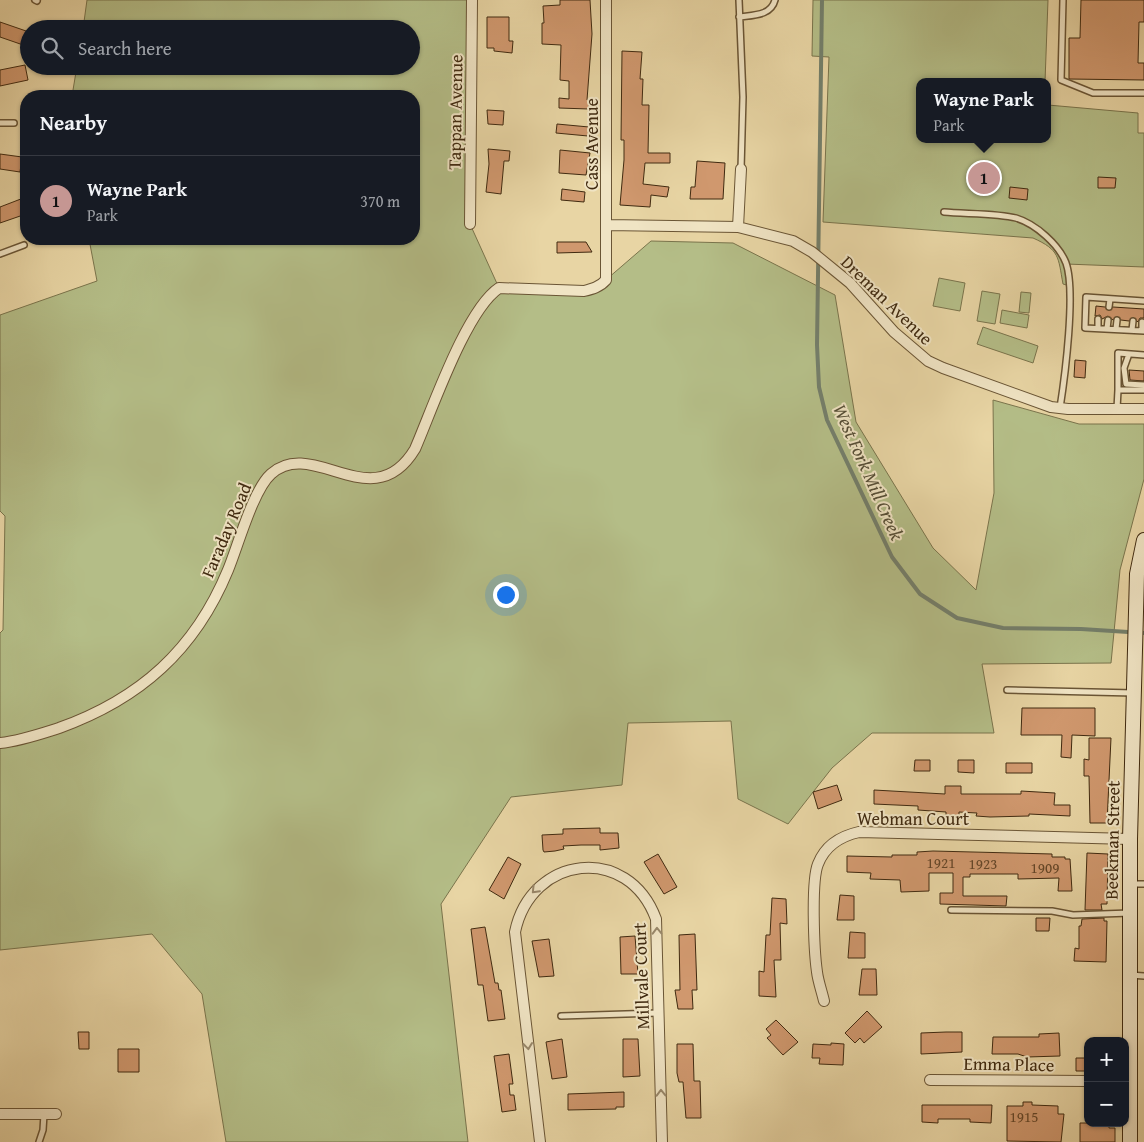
<!DOCTYPE html>
<html lang="en">
<head>
<meta charset="utf-8">
<style>
	body { margin:0; font-family:"Gentium Book Plus",serif; background:#242831; color:#f1f3f6 }
	.controls { position:absolute; right:15px; bottom:15px; display:grid; overflow:hidden; border-radius:10px; box-shadow:0 1px 4px #0004 }
	.controls button { width:45px; height:45px; display:grid; place-items:center; padding:0; border:0; border-bottom:1px solid #363941; background:#171b24; color:#f1f3f6; font:25px sans-serif }
	.you { position:absolute; left:505px; top:594px; width:18px; height:18px; margin:-12px; border:4px solid #fff; border-radius:50%; background:#1a73e8; box-shadow:0 0 0 8px #1a73e833 }
	.badge { display:grid; place-items:center; width:32px; height:32px; border-radius:50%; background:#c59692; color:#111; font-size:16px; font-weight:700 }
	.pin { position:absolute; translate:-50% -50%; border:2px solid #fff; box-shadow:0 1px 5px #0006 }
	.popup { position:absolute; left:916px; top:78px; width:135px; height:65px; box-sizing:border-box; display:grid; place-content:center; border-radius:10px; background:#171b24; filter:drop-shadow(0 1px 4px #0005); font-size:16px; white-space:nowrap; color:#9ea1a6 }
	.popup b { font-size:19px; color:#f1f3f6 }
	.popup::after { content:''; position:absolute; left:50%; top:100%; margin-left:-10px; border:10px solid transparent; border-top-color:#171b24 }
	.list { margin:0; padding:0; list-style:none }
	h2 { display:flex; justify-content:space-between; align-items:center; height:65px; margin:0; padding:0 20px; font-size:21px }
	h2 small { font-size:16px; font-weight:400; color:#9ea1a6 }
	.list li { display:grid; grid-template-columns:32px 1fr auto; gap:15px; align-items:center; box-sizing:border-box; height:90px; padding:0 20px; border-top:1px solid #363941 }
	.list b { display:block; font-size:19px; white-space:nowrap }
	.list p { margin:0; font-size:16px; white-space:nowrap; color:#9ea1a6 }
	.list em { font-size:16px; font-style:normal; color:#9ea1a6 }
	.icon { flex:none; width:28px; height:28px; fill:none; stroke:currentColor; stroke-width:2; stroke-linecap:round; stroke-linejoin:round }
	.map { position:relative; flex:none; width:1144px; height:1142px; overflow:hidden }
	.search { position:absolute; background:#171b24; box-shadow:0 1px 4px #0004; left:20px; top:20px; width:400px; height:55px; display:flex; align-items:center; gap:12px; box-sizing:border-box; padding:0 18px; border-radius:28px; color:#9ea1a6; font-size:19px }
	.panel { position:absolute; background:#171b24; box-shadow:0 1px 4px #0004; left:20px; top:90px; width:400px; height:155px; border-radius:20px }
	.map>svg:first-child { display:block }
</style>
</head>
<body>
<div class="map">
<svg width="1144" height="1142" viewBox="0 0 1144 1142">
	<rect width="100%" height="100%" fill="#e8d5a4"/>
	<filter id="stains"><feTurbulence type="fractalNoise" baseFrequency=".004" numOctaves="4"/><feColorMatrix values="0 0 0 0 .2 0 0 0 0 .09 0 0 0 0 .02 0 0 0 .5 -.17"/></filter>
	<radialGradient id="worn" r=".72"><stop offset=".6" stop-color="#630" stop-opacity="0"/><stop offset="1" stop-color="#630" stop-opacity=".3"/></radialGradient>
	<!-- green -->
	<path fill="#b4bd87" stroke="#7a744c" d="M87,0H472L470,224L499,288L572,289L600,285L651,241L733,243L835,295L856,422L933,548L976,590L994,493L993,400L1079,424H1144V479L1120,570L1111,663L982,664L994,733H872L832,768L788,824L738,799L731,721L628,723L622,785L511,797L441,904L468,1142H226L202,994L152,934L0,950V633L3,630L5,516L0,511V315L97,281L89,239H414V96H72L77,66H411V29H83Z
		M813,0H1048L1045,82H920V139H1048V105L1138,113V133H1144V267L1066,264L1070,286L1063,284C1058,257 1060,250 1033,238L823,222L829,57L812,56Z
		M939,278L965,283L960,311L933,306Z
		M982,291L1000,294L995,324L977,321Z
		M1021,292L1031,293L1029,313L1019,312Z
		M1002,310L1029,315L1027,328L1000,323Z
		M983,327L1038,346L1033,363L977,344Z"/>
	<g fill="none" stroke-linecap="round" stroke-linejoin="round">
		<!-- stream -->
		<path stroke="#747f6b" stroke-width="4" d="M822,0L817,345L819,387L827,420L892,557L920,594L957,618L1003,628L1081,629L1144,633"/>
	</g>
	<!-- building -->
	<path fill="#d0986e" stroke="#402a10" d="M560,0H590L592,34L587,100H589V109L559,108V98L569,99V81L560,80L561,45L542,44V23H544L543,6L560,5Z
		M1081,0H1144V22H1139L1138,63H1144V80L1069,79V38H1080Z
		M487,17H509V41H513L512,53L494,51V48H487Z
		M0,22L29,32V47L0,37Z
		M622,51L642,52L640,79H643L642,105H649L648,153H670V163H645L643,184L669,187L667,197L651,195L650,207L620,205L624,160V140H621Z
		M25,65L28,80L0,86V70Z
		M487,110L504,111L503,125L488,124Z
		M557,124L589,127L588,136L556,133Z
		M488,149L510,151L509,161H504L501,194L486,192L489,164Z
		M560,150L590,153L586,175L559,173Z
		M0,154L22,157L20,172L0,169Z
		M697,161L725,163L723,199H690L691,187H695Z
		M1098,177L1116,178L1115,188H1098Z
		M1010,187L1028,189L1027,200L1009,198Z
		M562,189L585,192L584,202L561,200Z
		M26,197V214L0,223V207Z
		M557,242H586L592,252L557,253Z
		M1096,306L1105,307L1109,311L1113,307L1144,309V318H1140L1138,322L1133,317L1129,321L1121,320L1117,316L1113,320L1108,316L1102,319L1100,315L1095,316Z
		M1075,360L1086,361L1085,378L1074,377Z
		M1129,370L1144,371V381L1130,380Z
		M1022,708H1095V736L1072,735L1071,758L1061,757L1062,735H1021Z
		M1089,738H1111L1107,823H1090L1089,776H1084V759L1089,760Z
		M915,760H930V771H914Z
		M958,760H974V773L958,772Z
		M1006,763H1032V773H1006Z
		M837,785L842,800L818,809L813,792Z
		M945,786H961V794H1021V791L1055,793L1054,805H1070V816L1029,814V816L990,817L976,816L977,813L959,812V816L946,815V812L918,810V806L874,804V790L945,794Z
		M600,828V833H618L619,848L600,850V845H581L563,846L564,849L555,851L544,852L543,850L542,835L563,834V829Z
		M933,851L1052,854V857H1065V859H1070L1072,891H1058L1059,878L1018,879V874H970V877H963V896H1007L1006,906L940,904V893H953V873H929V891L901,892L900,880L870,879L871,873L847,872V856L892,857V855H917V852Z
		M1087,853L1108,854L1107,904H1101L1102,910H1085Z
		M658,854L677,887L664,894L644,862Z
		M508,857L521,864L504,899L489,890Z
		M840,895L854,896V920H837Z
		M772,898L786,899L787,924L780,923L781,960H774L776,997L759,996V971L764,972L766,935H770Z
		M1036,918H1050L1049,931H1036Z
		M1104,918V921H1107L1106,962L1074,961L1075,948L1079,949V926H1081L1082,919Z
		M485,927L495,983H498L499,990H501L505,1019L488,1021L483,985H478L471,929Z
		M850,932L865,933V958H848Z
		M695,934L697,990H692L693,1009H678L675,990H680L679,935Z
		M635,936L638,974H621L620,937Z
		M549,939L554,976L539,977L532,941Z
		M862,969H876L877,995H859Z
		M867,1011L882,1027L864,1043L860,1038L855,1043L845,1033Z
		M776,1020L798,1042L783,1055L767,1038L771,1035L766,1029Z
		M78,1032H89V1049H79Z
		M946,1032H962V1052L921,1054V1033Z
		M1059,1033L1060,1056L1027,1057L1018,1054H992L993,1037H1039V1034Z
		M562,1039L567,1077L552,1079L546,1042Z
		M623,1039H638L640,1076L623,1077Z
		M831,1043L844,1044L843,1065L819,1064L820,1058H812L813,1044L831,1045Z
		M677,1044H693L694,1081H700L701,1118H686L683,1082H679L677,1073Z
		M118,1049H139V1072H118Z
		M509,1054L513,1084H509L510,1095H514L516,1110L502,1112L494,1056Z
		M1076,1058H1088V1071H1076Z
		M624,1092V1107H616V1109L568,1110V1094Z
		M1023,1102H1032V1105L1058,1106V1114H1064L1061,1142L1007,1141V1106H1023Z
		M922,1105H992L991,1123L970,1122V1119H938V1123L922,1122Z
		M1080,1123H1109V1128H1115V1142H1080Z"/>
	<g fill="none" stroke-linecap="round" stroke-linejoin="round">
		<!-- service casing -->
		<g stroke="#6a5535" stroke-width="8">
			<path id="service" d="M35,0L37,1
				M739,0L743,97L741,169
				M1063,0L1061,80L1093,93H1144
				M739,17C753,15 771,16 775,0
				M0,123H14
				M944,212C964,214 998,213 1016,218C1036,224 1059,245 1066,263C1076,291 1065,376 1060,408
				M0,254L24,245
				M1144,301L1086,297L1085,328L1144,331
				M1109,307L1110,299
				M1098,328V319
				M1107,329L1108,320
				M1116,329L1117,320
				M1132,330L1133,321
				M1142,331V322
				M1129,354L1124,368L1126,384L1144,385
				M1144,355L1118,353V390H1144
				M1117,409L1118,390
				M1007,690L1134,693
				M1130,884H1144
				M951,910L1052,911L1073,915L1130,913
				M1130,975L1144,976
				M561,1016L658,1013
				M39,1142L43,1130L44,1114"/>
		</g>
		<!-- minor casing -->
		<g stroke="#6a5535" stroke-width="12">
			<path id="minor" d="M470,224L472,0
				M607,225L738,227L793,241L812,252L850,283L894,332L928,361L943,368L1051,407L1068,409H1144
				M738,227L741,169
				M0,743C20,741 40,734 59,728C140,699 195,650 228,570C238,546 253,490 271,474C313,436 373,519 415,449C432,410 466,310 499,288L584,291C592,289 600,287 606,280V0
				M824,1001C822,992 818,981 817,972C814,951 811,881 818,864C825,846 841,836 859,832L1130,839
				M930,1080L1088,1081
				M0,1114H56
				M540,1142L515,932C531,855 628,843 656,919L662,1142"/>
		</g>
		<!-- secondary casing -->
		<g stroke="#402a10" stroke-width="16">
			<path id="secondary" d="M1130,1142V839L1137,574L1144,540"/>
		</g>
		<!-- service -->
		<use href="#service" stroke="#f0e4c4" stroke-width="5"/>
		<!-- minor -->
		<use href="#minor" stroke="#f0e4c4" stroke-width="10"/>
		<!-- secondary -->
		<use href="#secondary" stroke="#f0e4c4" stroke-width="14"/>
	</g>
	<!-- one-way arrows -->
	<defs><path id="oneway-chevron" d="M-2-3.5L2.5 0L-2 3.5" fill="none" stroke-width="1.6" stroke-linecap="round" stroke-linejoin="round" transform="scale(1.25)"/></defs>
	<g stroke="#98876a">
		<use href="#oneway-chevron" transform="translate(535 890) rotate(134)"/>
		<use href="#oneway-chevron" transform="translate(657 931) rotate(-91)"/>
		<use href="#oneway-chevron" transform="translate(528 1046) rotate(83)"/>
		<use href="#oneway-chevron" transform="translate(661 1093) rotate(-91)"/>
	</g>
	<g text-anchor="middle" dominant-baseline="central" stroke-width="4" stroke-linejoin="round" paint-order="stroke">
		<!-- number labels -->
		<g font-size="15" fill="#644628">
			<text x="941" y="862">1921</text>
			<text x="983" y="863">1923</text>
			<text x="1045" y="867">1909</text>
			<text x="1024" y="1116">1915</text>
		</g>
		<!-- street labels -->
		<g font-size="18" fill="#402a10" stroke="#f0e4c4">
			<text transform="translate(455 112) rotate(-89)">Tappan Avenue</text>
			<text transform="translate(591 144) rotate(-90)">Cass Avenue</text>
			<text transform="translate(887 300) rotate(44)">Dreman Avenue</text>
			<text transform="translate(226 530) rotate(-67)">Faraday Road</text>
			<text x="913" y="818">Webman Court</text>
			<text transform="translate(1112 840) rotate(-89)">Beekman Street</text>
			<text transform="translate(641 976) rotate(-92)">Millvale Court</text>
			<text transform="translate(1009 1064) rotate(1)">Emma Place</text>
		</g>
		<!-- water labels -->
		<g font-size="19" font-style="italic" fill="#564e36" stroke="#f0e4c4">
			<text transform="translate(869 472) rotate(66)">West Fork Mill Creek</text>
		</g>
	</g>
	<rect width="100%" height="100%" filter="url(#stains)"/>
	<rect width="100%" height="100%" fill="url(#worn)"/>
</svg>
<div class="controls">
<button>+</button>
<button>−</button>
</div>
<div class="you"></div>
<div class="pin badge" style="left:984px;top:178px">1</div>
<div class="popup"><b>Wayne Park</b>Park</div>
<div class="search"><svg class="icon" aria-label="search" viewBox="0 0 24 24"><circle cx="10" cy="10" r="6"/><path d="M15 15l6 6"/></svg>Search here</div>
<section class="panel">
<h2>Nearby<small></small></h2>
<ul class="list">
<li><span class="badge">1</span><div><b>Wayne Park</b><p>Park</p></div><em>370 m</em></li>
</ul>
</section>
</div>
</body>
</html>
